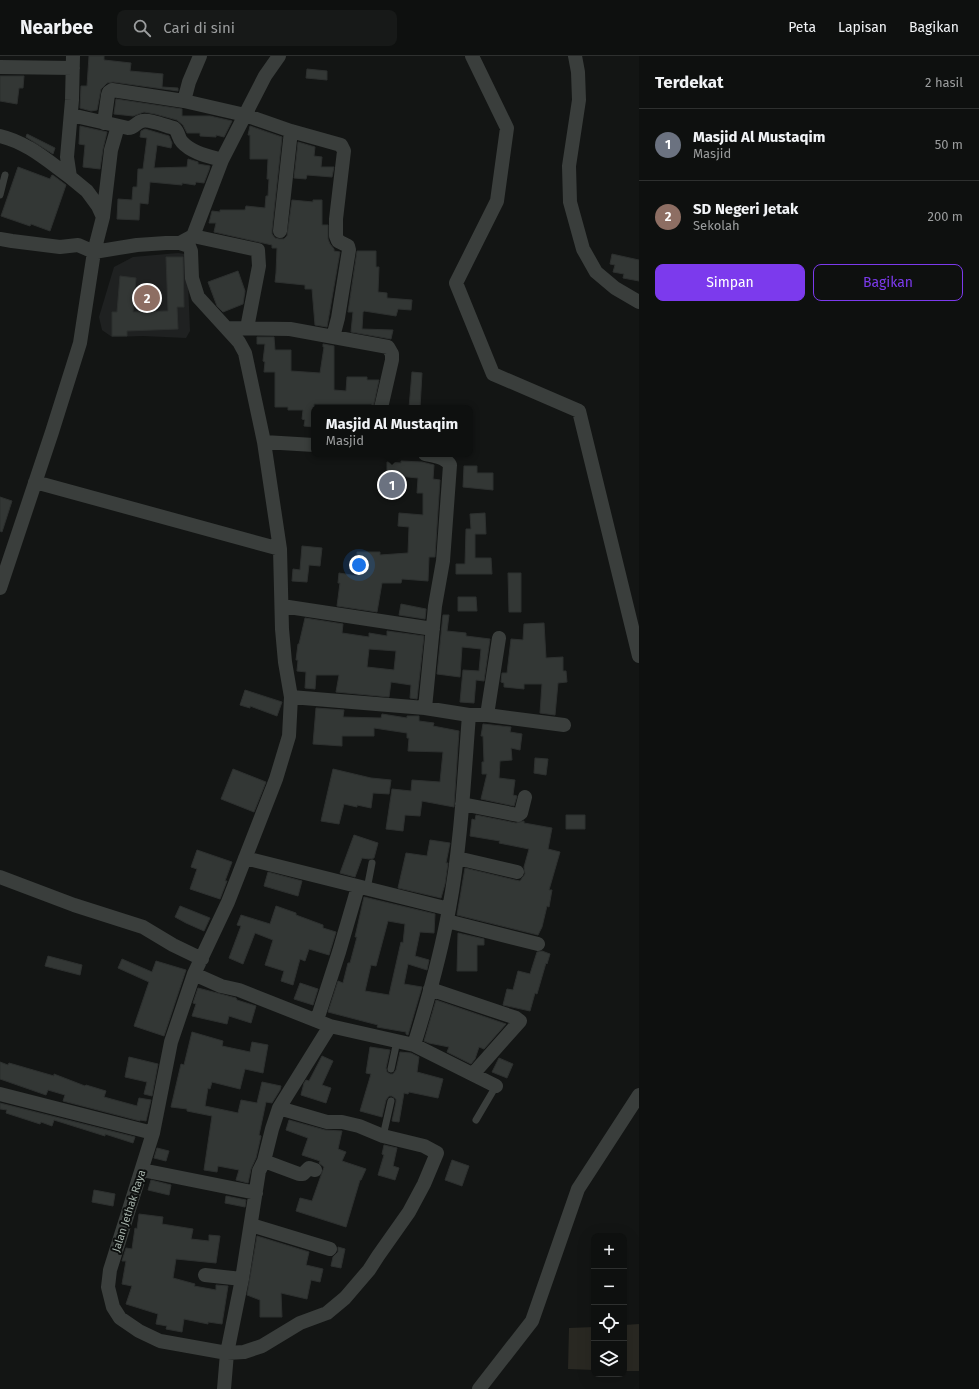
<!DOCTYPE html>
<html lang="id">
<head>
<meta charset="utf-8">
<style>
	body { margin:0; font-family:"Fira Sans",sans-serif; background:#171918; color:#f1f3f6 }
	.controls { position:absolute; right:12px; bottom:12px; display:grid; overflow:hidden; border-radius:8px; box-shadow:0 4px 16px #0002 }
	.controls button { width:36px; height:36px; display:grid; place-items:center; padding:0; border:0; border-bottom:1px solid #2e302f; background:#0e100f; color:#f1f3f6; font:20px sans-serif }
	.you { position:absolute; left:359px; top:509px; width:14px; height:14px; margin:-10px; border:3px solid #fff; border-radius:50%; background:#1a73e8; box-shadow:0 0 0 6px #1a73e833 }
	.badge { display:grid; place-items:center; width:26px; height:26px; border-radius:50%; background:#7c3aed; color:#fff; font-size:13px; font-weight:700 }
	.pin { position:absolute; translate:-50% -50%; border:2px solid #fff; box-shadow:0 1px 4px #0006 }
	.popup { position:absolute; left:311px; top:349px; width:162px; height:52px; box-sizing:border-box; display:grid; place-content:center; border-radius:8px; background:#0e100f; filter:drop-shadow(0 1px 3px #0005); font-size:13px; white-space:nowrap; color:#9b9d9e }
	.popup b { font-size:15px; color:#f1f3f6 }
	.popup::after { content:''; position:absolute; left:50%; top:100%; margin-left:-8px; border:8px solid transparent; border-top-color:#0e100f }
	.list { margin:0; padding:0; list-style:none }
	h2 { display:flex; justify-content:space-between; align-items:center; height:52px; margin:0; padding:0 16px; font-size:17px }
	h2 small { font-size:13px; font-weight:400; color:#9b9d9e }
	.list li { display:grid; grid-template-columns:26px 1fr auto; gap:12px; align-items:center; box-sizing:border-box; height:72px; padding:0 16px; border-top:1px solid #2e302f }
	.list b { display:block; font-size:15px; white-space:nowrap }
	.list p { margin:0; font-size:13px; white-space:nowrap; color:#9b9d9e }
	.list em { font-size:13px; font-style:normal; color:#9b9d9e }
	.actions { display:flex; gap:8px; padding:12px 16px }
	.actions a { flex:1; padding:9px 0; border:1px solid #7c3aed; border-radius:8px; text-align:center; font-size:14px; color:#7c3aed }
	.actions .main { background:#7c3aed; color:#fff }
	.icon { flex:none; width:22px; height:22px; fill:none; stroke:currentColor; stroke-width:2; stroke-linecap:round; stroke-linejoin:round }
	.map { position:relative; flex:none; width:639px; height:1333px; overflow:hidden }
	header { display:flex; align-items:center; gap:24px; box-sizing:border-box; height:56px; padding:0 20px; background:#0e100f; border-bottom:1px solid #2e302f }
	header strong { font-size:19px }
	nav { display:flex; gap:22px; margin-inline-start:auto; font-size:14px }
	.search { width:280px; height:36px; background:#171918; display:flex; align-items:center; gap:10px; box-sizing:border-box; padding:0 14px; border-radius:8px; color:#9b9d9e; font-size:15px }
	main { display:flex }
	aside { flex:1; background:#0e100f }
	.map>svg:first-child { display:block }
</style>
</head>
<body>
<header>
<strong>Nearbee</strong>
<div class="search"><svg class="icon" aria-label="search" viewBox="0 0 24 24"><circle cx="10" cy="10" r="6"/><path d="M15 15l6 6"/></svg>Cari di sini</div>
<nav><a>Peta</a><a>Lapisan</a><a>Bagikan</a></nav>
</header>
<main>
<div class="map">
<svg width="639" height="1333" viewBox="0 0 639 1333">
	<rect width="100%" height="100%" fill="#131514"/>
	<!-- built -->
	<path fill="#1f2121" d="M178,197L185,198L188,226L190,275L186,282L143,280L112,281L102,274L99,261L114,211L133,201Z"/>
	<!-- green -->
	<path fill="#292822" d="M639,1268V1315H624V1269Z
		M594,1271V1314L568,1313L569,1272Z"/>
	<!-- building -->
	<path fill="#333735" stroke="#2d302f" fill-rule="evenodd" d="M89,0H104V4L131,7L130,15L163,18L162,31L178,32V35L113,26L107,27L101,33L97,54L91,55L80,52L81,30H87Z
		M307,13L327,15V24L306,22Z
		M0,20H24L23,32H19L17,48L0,45Z
		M116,43L182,53V60H210L232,65L224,81L216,79V81L200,80V77H187L183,69L177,64L155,58L144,56L133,60L114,58Z
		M80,70L107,76L103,93L100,113L83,111L85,89L79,88Z
		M250,70L282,81L272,174V178L275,182L279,183H284L287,180L292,144L313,146V144H322V169H328V183L330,188L334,193V195L340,196L327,271L315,269L312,233H305V229L275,226L276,217L277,192H272V189L214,176L216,167H209L212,155L220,156V154H245L246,150L265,152L266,140H268L269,123H267L268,103H250V79H248Z
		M145,73L169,80L172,87L171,92L157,89L154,112L187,111L188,103L198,106V108L210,110L209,114L204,127L196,126L195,129L182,127V129L150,126L148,148L140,147L139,164L117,163L118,143L132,144L133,131H137L138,113H143L147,82L140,81L141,75Z
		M27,78L55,92L53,98L26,81Z
		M298,86L315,91L314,100L322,101L321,111H334L332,121L307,119L306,123L294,122Z
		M18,111L50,123L52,119L54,120L66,129L50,175L31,168L30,170L1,160Z
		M357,195H376V211H379L378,236L387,237V242L412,244L411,254L398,253L396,260L364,255L363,256L362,273L393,274L391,283L351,276L353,256H348Z
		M612,198L639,204V225L623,222L624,218L613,216L615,209L610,208Z
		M166,201H183L184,251H177L178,273L127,275V280H112V256H117L120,220L136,222L133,256L168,255Z
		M238,215L245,235L243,248L223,256L217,250L208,226Z
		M257,281H274L275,294H291V315L320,317L324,291H323V288L334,290V334L346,335L347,321H367V324H379L373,352H371L372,348H314V371L304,370L305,364L302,363L303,354H288V351H275V316H264L265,306L263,305L265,288H257Z
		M412,316L422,317L420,352H409Z
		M401,405L422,406L434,409L433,423L440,424L435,501H429L428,525L402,523L401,527H382L377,556L337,550L340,527H338L339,517L357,520V496H380V499L408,497L409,471L398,470L399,457L423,459V437H417L418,422L387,419V406L401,407Z
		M464,410H477V417H493V434L463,431Z
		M0,441L12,445L2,476L0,475Z
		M485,457L486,478H475V502H491L492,518H456V508H465L466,473H471L470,458Z
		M302,490L322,492L320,510L309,509L307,526L292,525L293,513L300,514Z
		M508,517H521V556H509Z
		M458,541H476L477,555H458Z
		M401,548L426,553L425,563L399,559Z
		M443,559H449L447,575L466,577V580L490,583L484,625L476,624L474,647L460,646L463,614L479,615L481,593L462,591L460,621L437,618Z
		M305,562L343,568L342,577L369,581V577L387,580V575L424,580L417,643L410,642L411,629L391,626L389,641L336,636L339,619H316L315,633L305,632L306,616L297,615L298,604H296L298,588H299ZM369,593L396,595L394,614L367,611Z
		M544,567L546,602L563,601V615H566L567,626L558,627L555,659L540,657L542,628H524V633L504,631V627L501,626L502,617H507L511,583L523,584L524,568Z
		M245,634L282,646L277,660L250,650V652L240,649Z
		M316,652L344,654L343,661L381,662L382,658L407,662V660H419V665L434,667L433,670L459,675L454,751L422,745L420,760L405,759L403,775L386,773L392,733L411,735L412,724L440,726L443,696L408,695L409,682H407V677L374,672V680H342V690L313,688Z
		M483,668L511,671L510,676L522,678L520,694L511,692L512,704L500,705L499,722L515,724L513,739L517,740L514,750L481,743L487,718H482V706H484L483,680H481Z
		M535,702L548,703L546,719L534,717Z
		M233,713L266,726L254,756L221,743Z
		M333,713L371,722L391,724L389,738L373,737L371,752L357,749V751L344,748L339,768L321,765Z
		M476,759L516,767L524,765V767L552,772L548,793L560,796L549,834H552L549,851L547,850L542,871L538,879L457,859L465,812L515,824L520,825L525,818L524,811L529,793L499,787L500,785L470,780L472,763L475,764Z
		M566,759H585V773H566Z
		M354,779L378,787L374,802L369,803L362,802L355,821L340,817Z
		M430,784L450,787L446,807H448L445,828L441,842L398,832L406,797L427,800Z
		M197,794L232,806L225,825H227L220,843L190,833L197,813L191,811Z
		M268,816L302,825L298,840L264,830Z
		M364,841L435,858L434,877L420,876L415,900L429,904L427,914L408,908L404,928L422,931L408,979L406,978V976L377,971L378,969L328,956L338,925L343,927L348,907H350L357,881H355ZM388,865L405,868L403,887L401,886L389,939L365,935L371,909L376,910Z
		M180,850L210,862L204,875L186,867L175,861Z
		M276,850L296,857V859L323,869V872L336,876L329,899L309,893L305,905L300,903L293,929L281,925L284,915L265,909L273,884L255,877L243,908L229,902L241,870L237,869L241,859L270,868Z
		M458,877L484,883V889H477V915H457Z
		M542,895L550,898L547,908L546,907L537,938L535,937L530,955L503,949L507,933L513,934L518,915L530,918L537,896Z
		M48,900L82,909L80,919L45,910Z
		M122,903L152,916L156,905L186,914L164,980L134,970L149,926L118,912Z
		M300,927L318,933L313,949L294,943Z
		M198,932L236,942L237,944L256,950L251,967L229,960L227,968L192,960L196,948L193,947Z
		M436,944L506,968L484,993L479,991L475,1003L471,1008L447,996L449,991L429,987L424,985Z
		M192,976L223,985L222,990L250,996L252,986L268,989L263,1017L245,1013L240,1033L212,1026L210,1033L208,1032L205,1050L238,1057L241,1044L257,1047L262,1026L281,1030L280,1034L272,1047L266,1046L259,1079L261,1080L256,1102L251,1113L248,1127L236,1124L239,1114L218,1110L217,1116L204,1114L212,1060L187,1055V1053L171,1051L181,1008L184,1009Z
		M370,991L390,994L386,1012L387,1016L390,1018H393L396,1014L400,996L411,997L419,1001L417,1016L443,1023L438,1042L409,1036L408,1038L404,1037L399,1066L392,1065L396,1046V1043L392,1040H389L386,1044L382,1061L360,1055L371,1018L366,1017Z
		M322,1000L333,1005L322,1029L331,1032L326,1047L301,1039L304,1027L306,1024L309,1025Z
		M129,1001L158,1008L152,1040L144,1038L147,1026L125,1021Z
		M499,1002L513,1008L507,1022L492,1016Z
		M0,1006L8,1009L9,1007L54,1020V1018L85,1030L86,1029L106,1035L104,1041L137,1050L139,1042L151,1044L146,1065L140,1064V1065L63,1045L65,1039L48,1034L46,1039L0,1023Z
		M0,1047L135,1081L133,1087L105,1078V1080L54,1064L52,1070L41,1066L40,1068L6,1057L7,1054L0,1053Z
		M289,1064L325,1074L342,1075L338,1093L346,1096L342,1105L366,1113L361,1124H360L346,1171L296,1155L300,1142L312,1145L324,1111L319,1107L320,1105L302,1099L308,1082L286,1074Z
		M384,1089L397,1092L393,1110L399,1112L395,1124L378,1119L384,1099L382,1098Z
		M157,1092L169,1095L166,1105L154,1102Z
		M452,1104L469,1110L462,1130L445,1124Z
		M151,1124L171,1129L169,1139L148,1134Z
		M94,1134L115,1138L113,1150L92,1146Z
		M226,1140L246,1144L245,1151L225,1147Z
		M139,1158L163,1161L162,1168L193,1173L191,1183L209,1185V1179L220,1180L216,1207L176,1203L173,1222L195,1228L194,1230L216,1234V1229L228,1230L222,1268L208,1266V1268L184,1263L182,1276L166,1273L167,1270L156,1268L158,1258L126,1248L132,1230L122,1228L126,1205H122L126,1192L132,1193L135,1172L137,1173Z
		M257,1180L309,1196L306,1209L323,1213L320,1226L311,1224L307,1243L281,1237L282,1261H260V1244L247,1239Z
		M338,1191L345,1193L341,1212L331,1210L333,1201L338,1196Z"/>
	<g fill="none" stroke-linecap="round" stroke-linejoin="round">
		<!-- service -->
		<path stroke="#3a3e3c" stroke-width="7" d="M0,139L5,119
			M367,833L372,807
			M391,1013L397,985
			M476,1064L496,1030
			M383,1080L391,1045"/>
		<!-- minor -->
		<path stroke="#3a3e3c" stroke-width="14" d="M279,0L265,20L245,59L291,75L341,89L344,95L336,163V180L338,185L348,190L349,194L338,262L333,281
			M472,0L507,72L497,145L456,227L493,318L579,355L639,600
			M575,0L578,16L579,44L569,110L570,146L583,193L596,216L615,232L639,246
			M0,11L73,12
			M71,59L128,72C135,72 136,66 142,65C149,63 166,70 174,72C179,76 178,82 182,86C192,97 208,100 222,104
			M104,67L108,39L109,36L112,34L184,45
			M0,80C27,86 49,106 70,121
			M103,161L111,94L118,70
			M280,175L291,75
			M193,180L258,194L259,210L247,272
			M0,183L12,185L60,191L78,189L94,196L137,189L166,187H180L189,190L191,195L192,222L198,241L239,286L245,297L264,386L280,493L282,573L285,606L291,641L289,680L276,723L228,846L194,918L171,986L153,1077L110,1214L108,1231L113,1251L120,1262L139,1275L160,1285L227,1297L224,1333
			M180,187L193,180L222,104L245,59L184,45L189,26L200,0
			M227,272L290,273L388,291L392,298V304L381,352
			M264,386L314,389
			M425,398C433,399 446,402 450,409L443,505L435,550L425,652
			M35,426L280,493
			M0,532L52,376L80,287L94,196L103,161L98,150L87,135L70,121L67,101L72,44L73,0
			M282,550L433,573
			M291,641L425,652L469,659C464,723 461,789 449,853C441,898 428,944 414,989
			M469,659H487L564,669
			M487,659L499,582
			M462,748L518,759L521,757L525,741
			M245,802L449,853
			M457,802L517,816
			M0,821L74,849L143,871L173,889L202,903
			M447,865L538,888
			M194,918L221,930L239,934L330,970L414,989L496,1030
			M430,933L516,962L520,965L473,1018
			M317,964L339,896L358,831
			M0,1038L153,1077
			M279,1052L327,1066H342L359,1070L383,1080L424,1090L437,1097L424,1128L409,1156L378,1200L369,1214L345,1242L327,1257L300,1267L262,1290L244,1296L227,1297L242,1223L259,1115L264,1105L272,1073L279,1052L330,970
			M264,1105L299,1118H303L309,1112L315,1114
			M142,1114L256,1137
			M251,1169L330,1193
			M205,1219L242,1223
			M479,1333L532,1265L578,1133L639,1039"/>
	</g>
	<g text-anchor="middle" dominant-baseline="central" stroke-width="4" stroke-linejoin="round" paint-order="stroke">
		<!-- street labels -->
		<g font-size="11" fill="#a6b3ab" stroke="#0e100f">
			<text transform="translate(129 1155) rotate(-72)">Jalan Jethak Raya</text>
		</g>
	</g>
</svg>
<div class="controls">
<button>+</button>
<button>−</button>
<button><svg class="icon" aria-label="locate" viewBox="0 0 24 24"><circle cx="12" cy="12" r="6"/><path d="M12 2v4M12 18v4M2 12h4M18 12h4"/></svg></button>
<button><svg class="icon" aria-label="layers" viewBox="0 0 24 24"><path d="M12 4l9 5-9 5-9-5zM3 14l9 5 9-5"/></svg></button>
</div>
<div class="you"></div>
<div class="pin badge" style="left:392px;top:429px;background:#6b7280">1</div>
<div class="popup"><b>Masjid Al Mustaqim</b>Masjid</div>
<div class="pin badge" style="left:147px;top:242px;background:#8d6e63">2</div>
</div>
<aside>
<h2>Terdekat<small>2 hasil</small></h2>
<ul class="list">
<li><span class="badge" style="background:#6b7280">1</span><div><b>Masjid Al Mustaqim</b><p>Masjid</p></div><em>50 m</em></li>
<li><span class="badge" style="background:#8d6e63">2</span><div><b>SD Negeri Jetak</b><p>Sekolah</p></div><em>200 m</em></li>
</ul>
<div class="actions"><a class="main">Simpan</a><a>Bagikan</a></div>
</aside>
</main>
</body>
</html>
